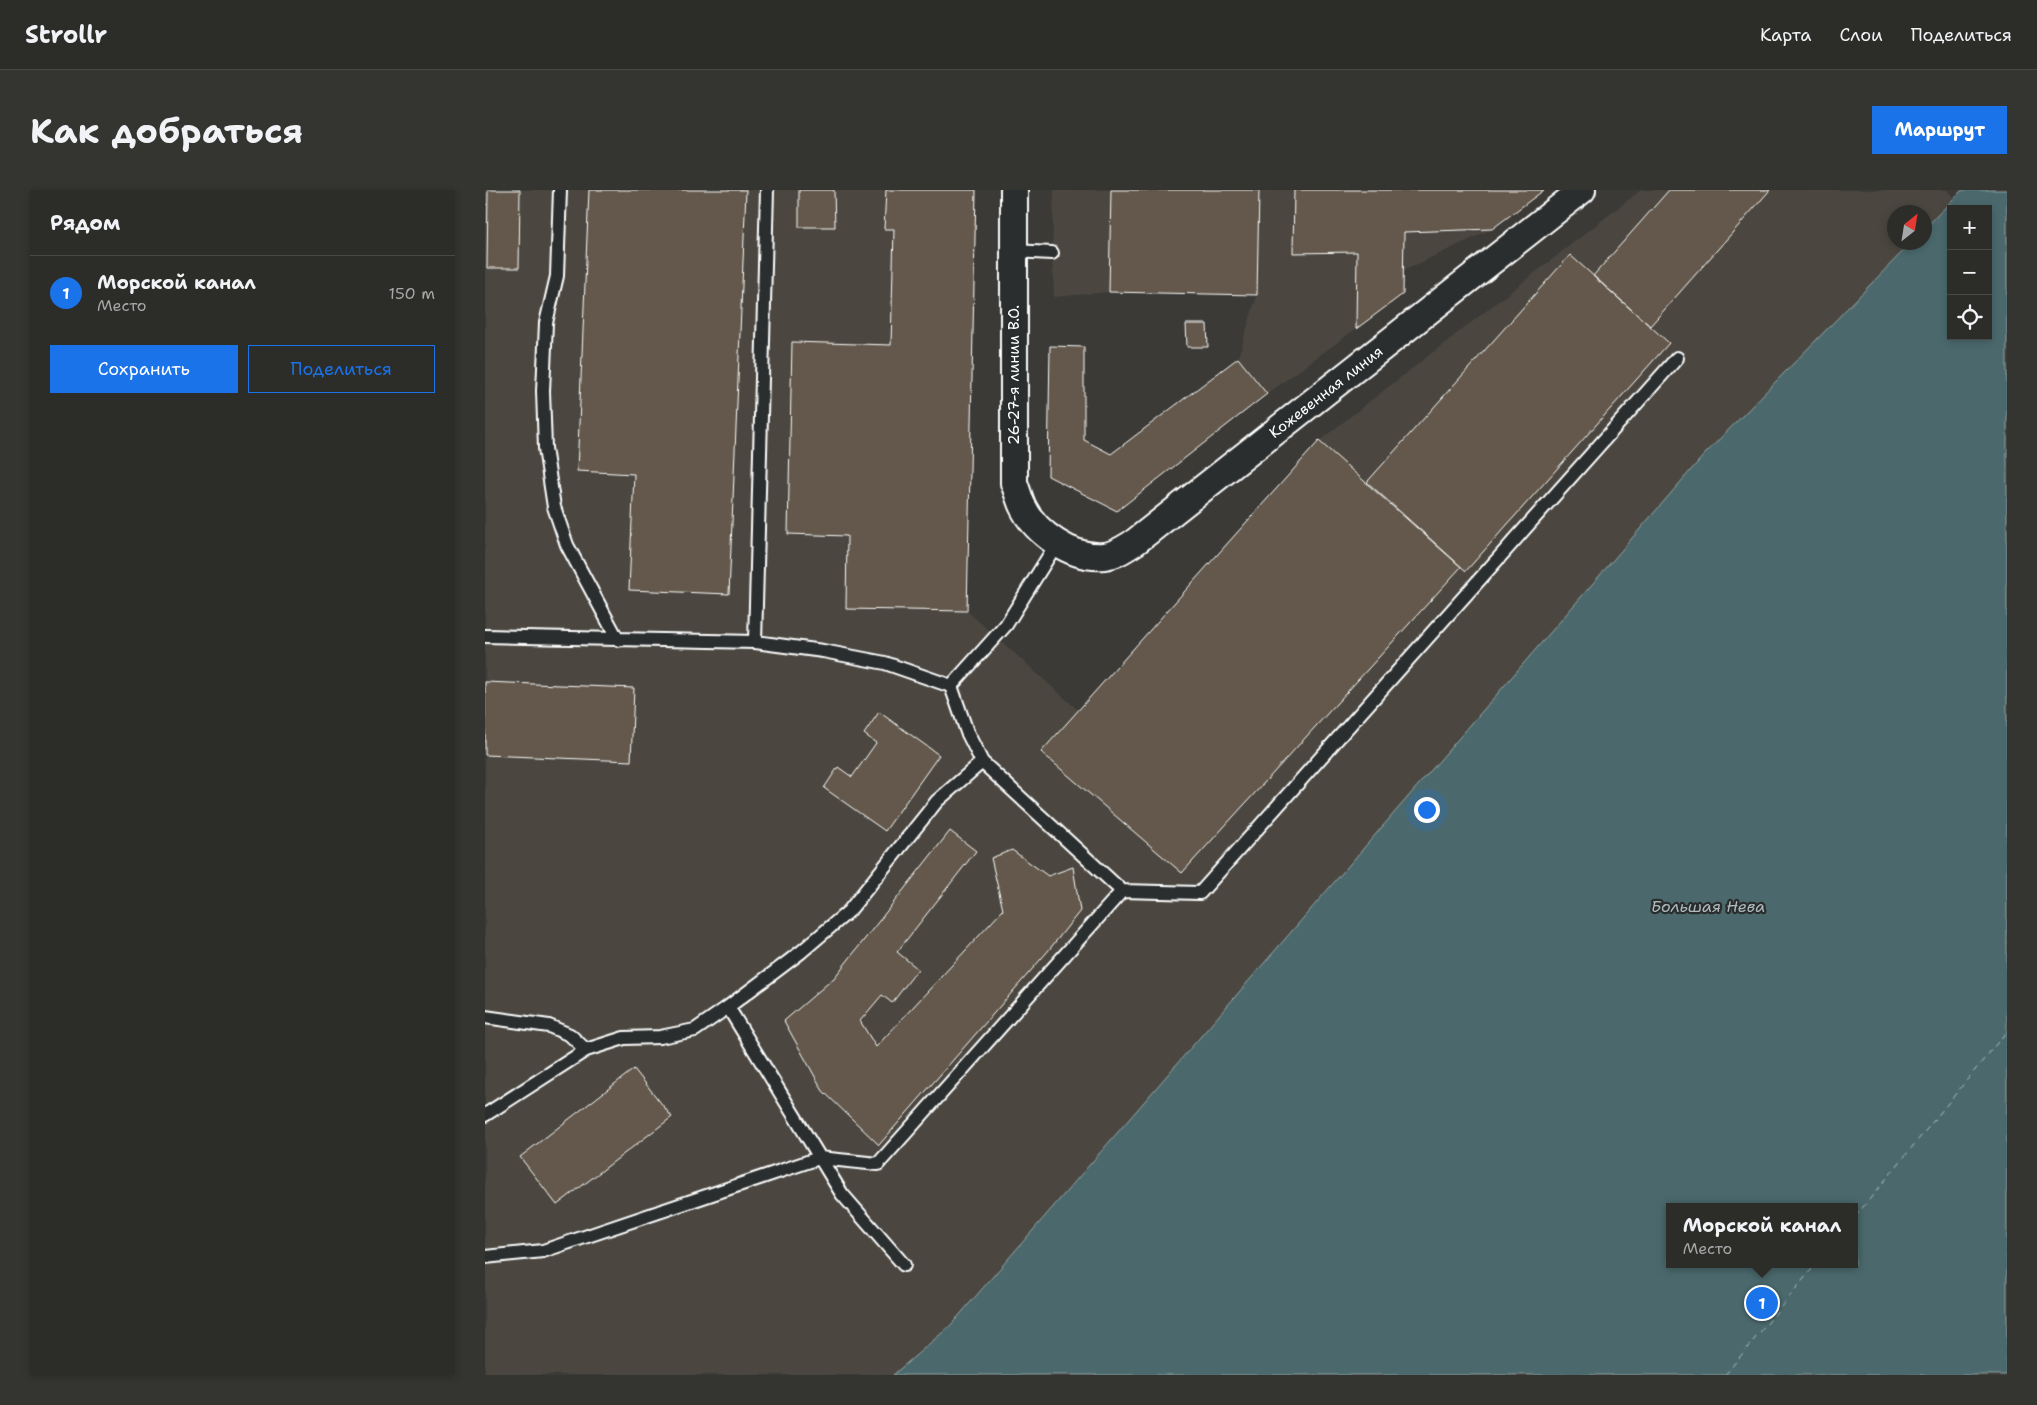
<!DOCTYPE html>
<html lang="ru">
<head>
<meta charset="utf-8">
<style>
	body { margin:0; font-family:"Shantell Sans",sans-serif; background:#343431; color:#f1f3f6 }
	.controls { position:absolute; right:15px; top:15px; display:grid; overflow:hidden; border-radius:0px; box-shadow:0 2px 8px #0003 }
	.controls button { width:45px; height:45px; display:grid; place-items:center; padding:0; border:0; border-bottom:1px solid #484846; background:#2c2c29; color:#f1f3f6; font:25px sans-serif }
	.compass { position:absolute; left:1402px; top:15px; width:45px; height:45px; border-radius:50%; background:#2c2c29; box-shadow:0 2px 8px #0003; rotate:30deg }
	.you { position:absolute; left:941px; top:619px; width:18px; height:18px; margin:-12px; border:4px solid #fff; border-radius:50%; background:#1a73e8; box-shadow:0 0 0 8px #1a73e833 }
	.badge { display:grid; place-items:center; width:32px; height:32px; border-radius:50%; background:#1a73e8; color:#fff; font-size:16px; font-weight:700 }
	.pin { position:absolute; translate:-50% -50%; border:2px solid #fff; box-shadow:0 1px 5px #0006 }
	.popup { position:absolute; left:1181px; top:1013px; width:192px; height:65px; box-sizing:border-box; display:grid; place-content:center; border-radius:0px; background:#2c2c29; filter:drop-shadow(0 1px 4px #0005); font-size:16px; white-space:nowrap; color:#a6a7a8 }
	.popup b { font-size:19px; color:#f1f3f6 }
	.popup::after { content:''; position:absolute; left:50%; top:100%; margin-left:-10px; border:10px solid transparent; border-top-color:#2c2c29 }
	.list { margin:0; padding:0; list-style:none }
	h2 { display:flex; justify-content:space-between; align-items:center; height:65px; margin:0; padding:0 20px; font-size:21px }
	h2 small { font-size:16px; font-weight:400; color:#a6a7a8 }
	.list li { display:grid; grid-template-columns:32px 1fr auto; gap:15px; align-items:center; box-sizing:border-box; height:75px; padding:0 20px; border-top:1px solid #484846 }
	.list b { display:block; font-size:19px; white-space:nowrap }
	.list p { margin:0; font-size:16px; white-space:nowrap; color:#a6a7a8 }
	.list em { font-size:16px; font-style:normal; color:#a6a7a8 }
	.actions { display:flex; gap:10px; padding:15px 20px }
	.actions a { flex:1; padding:11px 0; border:1px solid #1a73e8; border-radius:0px; text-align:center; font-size:18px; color:#1a73e8 }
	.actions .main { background:#1a73e8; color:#fff }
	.icon { flex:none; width:28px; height:28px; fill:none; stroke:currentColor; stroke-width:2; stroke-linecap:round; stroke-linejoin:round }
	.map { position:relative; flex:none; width:1522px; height:1185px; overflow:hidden; border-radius:0px }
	header { display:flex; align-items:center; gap:30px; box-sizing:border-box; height:70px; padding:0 25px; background:#2c2c29; border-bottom:1px solid #484846 }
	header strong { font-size:24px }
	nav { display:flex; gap:28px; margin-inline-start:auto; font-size:18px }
	.intro { display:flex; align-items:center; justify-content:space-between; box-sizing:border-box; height:120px; padding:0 30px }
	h1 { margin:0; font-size:35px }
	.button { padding:12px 22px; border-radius:0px; background:#1a73e8; color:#fff; font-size:18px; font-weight:700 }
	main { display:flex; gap:30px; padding:0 30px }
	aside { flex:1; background:#2c2c29; border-radius:0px; box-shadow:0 2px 8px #0003 }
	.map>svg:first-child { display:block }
</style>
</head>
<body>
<header>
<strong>Strollr</strong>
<nav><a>Карта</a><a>Слои</a><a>Поделиться</a></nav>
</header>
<div class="intro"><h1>Как добраться</h1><a class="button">Маршрут</a></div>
<main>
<aside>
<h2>Рядом<small></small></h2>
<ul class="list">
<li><span class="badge">1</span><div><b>Морской канал</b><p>Место</p></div><em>150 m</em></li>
</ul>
<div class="actions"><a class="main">Сохранить</a><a>Поделиться</a></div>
</aside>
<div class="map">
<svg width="1522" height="1185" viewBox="0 0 1522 1185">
	<rect width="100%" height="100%" fill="#3b3a37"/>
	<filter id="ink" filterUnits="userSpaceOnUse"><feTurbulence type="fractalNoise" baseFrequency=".02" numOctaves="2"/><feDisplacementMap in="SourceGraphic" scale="10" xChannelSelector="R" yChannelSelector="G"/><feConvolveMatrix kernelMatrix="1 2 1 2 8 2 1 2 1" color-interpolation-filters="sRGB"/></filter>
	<g filter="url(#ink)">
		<!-- built -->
		<path fill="#4b4741" d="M0,0H492L482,421L593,520L834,251L1156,0H1462L1469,8L1440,38V22H1410V52L1426,53L1219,265L465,1136L408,1185H0Z
			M569,0H1059L1007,39L918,81V104L782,204L753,168L772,105L624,102L569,107L567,63Z"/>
		<!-- water -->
		<path fill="#4b696d" stroke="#93a5a7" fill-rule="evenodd" d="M1477,0H1522V1185H408L465,1136L1219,265L1426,53L1440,52V38ZM1466,19H1503V146H1466ZM1184,1017H1370V1074H1184Z"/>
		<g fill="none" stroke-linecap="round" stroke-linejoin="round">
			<!-- ferry -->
			<path stroke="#aebcbd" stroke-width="1" stroke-dasharray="6 5" stroke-linecap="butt" d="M1370,1027L1522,841
				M1240,1185L1331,1074"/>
		</g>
		<!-- building -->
		<path fill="#64594b" stroke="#fff" d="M3,0H35L34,78H2Z
			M104,0H261L244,404L144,400L149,284L92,281Z
			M314,0H349L350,37H314Z
			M401,0H491L482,421L361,419L362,346L303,344L307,152L406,155L409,39H399Z
			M626,0H774L772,105L624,102Z
			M809,0H1059L1007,39L919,42L918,104L871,139L872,62L808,63Z
			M1184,0H1285L1165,136L1108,86Z
			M1085,65L1184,153L981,381L882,292Z
			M701,134H722L723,157H702Z
			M565,156L599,157V250L626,264L753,168L782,204L632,321L563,286Z
			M834,251L976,377L697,683L556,562Z
			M0,492L149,498L146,571L0,565Z
			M394,522L454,565L400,641L339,598L353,577L367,587L391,553L379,544Z
			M465,641L491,661L412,762L433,779L407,813L397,805L375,831L391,857L518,720L506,668L527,660L563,686L588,677L595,721L563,761L394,955L338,901L299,831L349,788Z
			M149,879L187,927L72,1015L35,967Z"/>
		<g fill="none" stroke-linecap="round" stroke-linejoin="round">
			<!-- lane casing -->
			<g stroke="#fff" stroke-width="16">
				<path id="lane" d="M75,0L72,86L61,133L58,201L60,258L69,317L82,355L133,450
					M529,61L567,63
					M0,446L270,452L338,461L400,473L466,496L521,435L572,353
					M270,452L282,0
					M466,496L482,542L497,572L637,701L715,703L1192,168
					M0,827L64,836L85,845L101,860
					M0,925L101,860L139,848L175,847L210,840L243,817
					M0,1067L58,1061L334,968L393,974L637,701
					M419,1075L357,1004L243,817L316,762L364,721L452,611L497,572"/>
			</g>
			<!-- street casing -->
			<g stroke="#fff" stroke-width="30">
				<path id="street" d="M529,0V293C532,300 534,308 537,315C550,343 587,369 619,366C631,365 640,358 650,352L1097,0"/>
			</g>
			<!-- lane -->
			<use href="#lane" stroke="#2a2d2e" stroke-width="12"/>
			<!-- street -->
			<use href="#street" stroke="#2a2d2e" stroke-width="26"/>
		</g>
	</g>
	<g text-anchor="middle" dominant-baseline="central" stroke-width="4.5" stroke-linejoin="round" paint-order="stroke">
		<!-- street labels -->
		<g font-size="15" fill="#fff" stroke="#2a2d2e">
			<text transform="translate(529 185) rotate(-90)">26-27-я линии В.О.</text>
			<text transform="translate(841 202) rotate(-38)">Кожевенная линия</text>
		</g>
		<!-- water labels -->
		<g font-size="16" font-style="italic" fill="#aebcbd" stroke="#2a2d2e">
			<text x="1223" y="716">Большая Нева</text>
		</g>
	</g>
</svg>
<div class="controls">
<button>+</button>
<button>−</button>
<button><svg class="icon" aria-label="locate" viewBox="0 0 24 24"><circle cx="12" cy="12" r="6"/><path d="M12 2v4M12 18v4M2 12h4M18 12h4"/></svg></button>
</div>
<svg class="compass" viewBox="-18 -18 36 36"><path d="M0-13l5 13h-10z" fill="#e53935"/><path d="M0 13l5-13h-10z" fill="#a6a7a8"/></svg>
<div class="you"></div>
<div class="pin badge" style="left:1277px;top:1113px">1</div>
<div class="popup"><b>Морской канал</b>Место</div>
</div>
</main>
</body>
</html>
